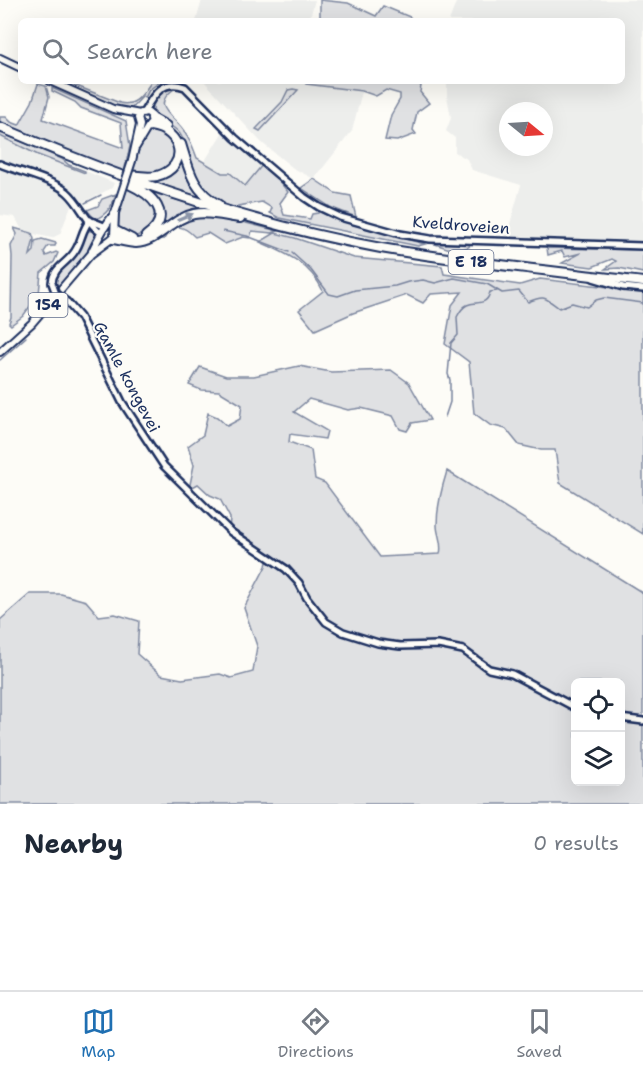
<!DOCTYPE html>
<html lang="en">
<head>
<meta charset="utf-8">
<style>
	body { margin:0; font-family:"Shantell Sans",sans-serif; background:#f6f6f7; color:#1f2937 }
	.controls { position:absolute; right:18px; bottom:18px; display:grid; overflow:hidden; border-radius:9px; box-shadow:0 6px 24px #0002 }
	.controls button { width:54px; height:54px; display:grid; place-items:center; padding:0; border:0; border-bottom:2px solid #e0e1e3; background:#fff; color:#1f2937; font:30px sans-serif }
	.compass { position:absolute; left:499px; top:102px; width:54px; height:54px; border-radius:50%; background:#fff; box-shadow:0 6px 24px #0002; rotate:108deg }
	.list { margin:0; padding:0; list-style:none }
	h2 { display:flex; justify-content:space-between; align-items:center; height:78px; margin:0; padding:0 24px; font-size:26px }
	h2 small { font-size:20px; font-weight:400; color:#747a83 }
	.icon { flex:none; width:33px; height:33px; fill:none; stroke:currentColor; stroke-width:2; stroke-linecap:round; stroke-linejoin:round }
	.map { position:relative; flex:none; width:643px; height:804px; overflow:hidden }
	.search { position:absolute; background:#fff; box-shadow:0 6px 24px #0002; left:18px; right:18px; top:18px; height:66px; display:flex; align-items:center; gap:15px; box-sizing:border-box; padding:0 21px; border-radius:9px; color:#747a83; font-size:22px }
	.sheet { height:186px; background:#fff }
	nav { display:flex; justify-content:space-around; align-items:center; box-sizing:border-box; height:84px; border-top:2px solid #e0e1e3; background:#fff; font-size:16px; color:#747a83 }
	nav a { display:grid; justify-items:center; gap:3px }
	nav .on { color:#1f6fb2 }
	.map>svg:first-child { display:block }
</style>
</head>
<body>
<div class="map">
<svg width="643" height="804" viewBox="0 0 643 804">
	<rect width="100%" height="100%" fill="#fdfcf7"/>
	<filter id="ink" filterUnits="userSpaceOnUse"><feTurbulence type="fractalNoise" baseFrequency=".0167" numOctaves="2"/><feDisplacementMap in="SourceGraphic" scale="12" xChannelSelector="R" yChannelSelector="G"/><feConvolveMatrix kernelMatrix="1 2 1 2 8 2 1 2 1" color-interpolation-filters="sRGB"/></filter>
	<g filter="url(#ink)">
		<!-- built -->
		<path fill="#edeeec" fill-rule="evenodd" d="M202,0H315L309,21H196Z
			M457,0H643V249L517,245L507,234L521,185L472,170L467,159L455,152V138L446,131L451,118L447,96V81H622V21H449ZM508,111H544V147H508Z
			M204,81H291L362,91L352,131L314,179L293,168L261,142Z
			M224,130L263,164L245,187L203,164Z
			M0,135L114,183L112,188L81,203L74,193L57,183L0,161Z
			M0,167L58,190L72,203L60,234L52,238L34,234L22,230L15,217L0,215Z"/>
		<!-- green -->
		<path fill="#e0e1e3" stroke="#7e88a0" stroke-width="1.5" fill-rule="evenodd" d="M320,0L348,3L376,16L383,6L410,17L412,21H320Z
			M55,81H64L120,103C137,107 143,93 152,81H161L149,90L145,98L142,97L130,110L115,107Z
			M304,81H416L421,86L420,92L429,103L417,112L413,130L416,134L397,141L385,140L391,115L400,99V94L386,90L376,96L362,91L306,84Z
			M38,84L46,86L49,97L43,119L123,148L121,123L81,108L75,102L52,91V88L126,121L130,146L124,172L83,158L0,124V117H6L11,122L19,125L32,102Z
			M176,86L190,94L183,90L174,89C152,105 169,113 181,127C189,136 193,147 197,158L222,173H230L245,186L263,164L279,179V181L288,192L280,203L284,215L310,219L312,214L318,213L319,210C365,235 420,238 470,243L469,247L456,251L426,241L386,234L425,244L418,246L279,218L270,213L272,208L262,202L238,206V209C209,200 197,189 189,160C186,151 185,141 180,134C170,120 143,119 157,97C162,89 167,87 176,86Z
			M293,89L298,90L260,131L256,129L282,102L288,90Z
			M152,129L163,131L176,147C173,176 155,174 130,174L144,137Z
			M0,132L62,159L69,165L85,171V173L38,155L0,136Z
			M180,150L188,172L217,205L130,176L165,175Z
			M314,179L335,193L351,196L356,217L330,207L301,188Z
			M127,186L154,204L157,218L149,232L133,237L119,230C115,216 122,199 127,186Z
			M147,191L217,212L207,211L156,233C160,212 165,206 147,191Z
			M116,194C113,205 106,216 95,219L87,210L98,206L102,199Z
			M198,215L234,220L278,231L272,233L252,231L250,238L243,237L225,244L208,233L195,237C183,225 174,222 164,239H159C166,224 185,220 198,215Z
			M14,228L32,233L34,239L30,255L34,251L35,241L42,239L56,243L55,246H48L44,252L46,256L56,252L58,253L54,262L41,273L39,294L23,316L11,325L9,323L11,317L12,256L11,246L17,234Z
			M85,230L96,232L98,234L95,242L59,288L54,285L57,271L75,255Z
			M275,233L295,238L354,258L442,266L444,274L520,285L540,279L643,291V534L560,483L555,450H541L519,445L506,429L490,425L474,413L469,362L445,344L452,305L462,292L431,294L423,303L407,295L353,313L315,330L299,310L323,291C310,263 287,254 260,242Z
			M547,248L643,250V273L619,268L605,269L616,261L612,259L592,267L562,263L581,253L565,257L562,251L548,255Z
			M299,366L331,372L391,370L409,383L430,420L412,423L407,431L400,429L393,416L361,408L348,410L309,399L294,412L327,431L325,439L290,434L289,442L311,450L315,479L325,483L380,557L440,554C443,543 437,535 437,525C437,507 442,487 447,471L643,593V804H0V620L30,594H61L86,601L99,616L115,614L139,621L137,654L161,675L182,679L220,674L231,678L253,672L257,646L244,608L266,566L269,554L229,531L230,518L220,499L210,495L198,484L189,489L194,465L188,446L203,435L208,413L217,417L227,426L240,419L242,405L219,391L201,390L189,385L200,367L226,376H254ZM576,682H620V782H576Z"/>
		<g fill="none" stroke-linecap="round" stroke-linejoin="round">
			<!-- stream -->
			<path stroke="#76819c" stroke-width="1.5" d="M85,203L101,195
				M223,231L247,236L289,252
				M292,253L311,270L329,294L338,296L355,290L395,286L408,282L423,280L435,283L454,278L487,284L502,293L519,291L528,302C545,295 544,297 559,308L572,303L587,307L596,300L604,298L643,303
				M0,360L26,337
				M445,417L450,402V380L448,374L451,343L458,335L457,317C459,313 463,307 467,305C477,301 487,306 490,292L497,291"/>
			<!-- minor casing -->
			<g stroke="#1b2f5e" stroke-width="10">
				<path id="minor" d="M143,113C153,96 162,78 185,87L235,138L304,197L319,207L340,217L400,234L430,239L643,246
					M0,164C19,172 52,179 67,192C81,204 86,223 101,233
					M89,220L104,226
					M593,278L623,287L643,289
					M52,283C53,267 67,264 75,251C82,241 81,231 90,220
					M67,302L80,317L122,402L164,466L231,532L286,569L299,583L307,598L326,622L343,632L378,643L400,646L438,645L463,650L489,669L512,674L576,708
					M620,718L643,721"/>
			</g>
			<!-- major casing -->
			<g stroke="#1b2f5e" stroke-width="10">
				<path id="major" d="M0,58L21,68
					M50,81L113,109L140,114
					M132,161L140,125L138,118L141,113L147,112L152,116L151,124L148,127L136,147
					M92,251C99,237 104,226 114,214
					M0,352L32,323L91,254L114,237L115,213L120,198"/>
			</g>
			<!-- highway casing -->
			<g stroke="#1b2f5e" stroke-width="12">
				<path id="highway" d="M152,118L166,126
					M0,127C123,180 249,224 381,248C468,263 556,271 643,282
					M181,144C189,170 193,191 219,205
					M128,175C137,176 148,178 157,176C190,167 183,130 150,126
					M129,184C151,194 176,215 146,236
					M116,231L132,239
					M113,239C120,240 128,243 136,243C158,242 172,218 194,214C209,211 225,216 240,218"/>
			</g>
			<!-- minor -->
			<use href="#minor" stroke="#fdfcf7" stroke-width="5"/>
			<!-- major -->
			<use href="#major" stroke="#fdfcf7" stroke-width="6"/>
			<!-- highway -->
			<use href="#highway" stroke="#fdfcf7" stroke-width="8"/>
			<!-- minor-bridge casing -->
			<g stroke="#1b2f5e" stroke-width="10" stroke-linecap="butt">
				<path id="minor-bridge" d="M52,283L56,294L67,302"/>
			</g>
			<!-- major-bridge casing -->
			<g stroke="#1b2f5e" stroke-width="10" stroke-linecap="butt">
				<path id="major-bridge" d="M120,198L132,161"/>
			</g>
			<!-- minor-bridge -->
			<use href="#minor-bridge" stroke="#fdfcf7" stroke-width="5"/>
			<!-- major-bridge -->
			<use href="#major-bridge" stroke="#fdfcf7" stroke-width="6"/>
		</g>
		<!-- one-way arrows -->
		<defs><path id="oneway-solid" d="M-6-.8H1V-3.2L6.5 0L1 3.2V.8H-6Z" transform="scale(1.5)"/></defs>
		<use fill="#8c96aa" href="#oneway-solid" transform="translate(185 217) rotate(-22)"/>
	</g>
	<g text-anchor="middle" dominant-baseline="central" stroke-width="4.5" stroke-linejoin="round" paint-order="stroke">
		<!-- shield labels -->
		<g fill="#fdfcf7" stroke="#5f6c8c" stroke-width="1.5">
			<rect x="448.5" y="250" width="45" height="24" rx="4.5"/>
			<rect x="28.5" y="293" width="39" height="24" rx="4.5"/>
		</g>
		<g font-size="15" font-weight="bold" fill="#1b2f5e">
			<text x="471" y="262">E 18</text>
			<text x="48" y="305">154</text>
		</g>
		<!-- street labels -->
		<g font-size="16" fill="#1b2f5e" stroke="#fdfcf7">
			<text transform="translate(461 225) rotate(4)">Kveldroveien</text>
			<text transform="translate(127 377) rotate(62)">Gamle kongevei</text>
		</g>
	</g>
</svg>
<div class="controls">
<button><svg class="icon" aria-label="locate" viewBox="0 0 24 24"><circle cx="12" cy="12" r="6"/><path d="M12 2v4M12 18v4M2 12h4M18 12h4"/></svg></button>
<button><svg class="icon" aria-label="layers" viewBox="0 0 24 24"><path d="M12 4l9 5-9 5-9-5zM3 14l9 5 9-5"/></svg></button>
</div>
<svg class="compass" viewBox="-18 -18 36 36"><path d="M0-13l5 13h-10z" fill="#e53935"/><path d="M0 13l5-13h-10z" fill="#747a83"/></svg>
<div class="search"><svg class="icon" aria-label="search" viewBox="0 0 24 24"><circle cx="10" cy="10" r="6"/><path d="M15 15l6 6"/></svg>Search here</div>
</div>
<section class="sheet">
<h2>Nearby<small>0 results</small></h2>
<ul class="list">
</ul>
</section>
<nav>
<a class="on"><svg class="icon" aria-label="map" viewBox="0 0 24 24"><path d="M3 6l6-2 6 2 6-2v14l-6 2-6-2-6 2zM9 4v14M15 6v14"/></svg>Map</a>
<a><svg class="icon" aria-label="directions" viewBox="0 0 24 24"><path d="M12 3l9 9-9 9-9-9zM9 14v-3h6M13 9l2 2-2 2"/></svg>Directions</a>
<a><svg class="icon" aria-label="saved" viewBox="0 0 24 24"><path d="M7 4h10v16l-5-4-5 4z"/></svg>Saved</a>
</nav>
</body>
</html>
